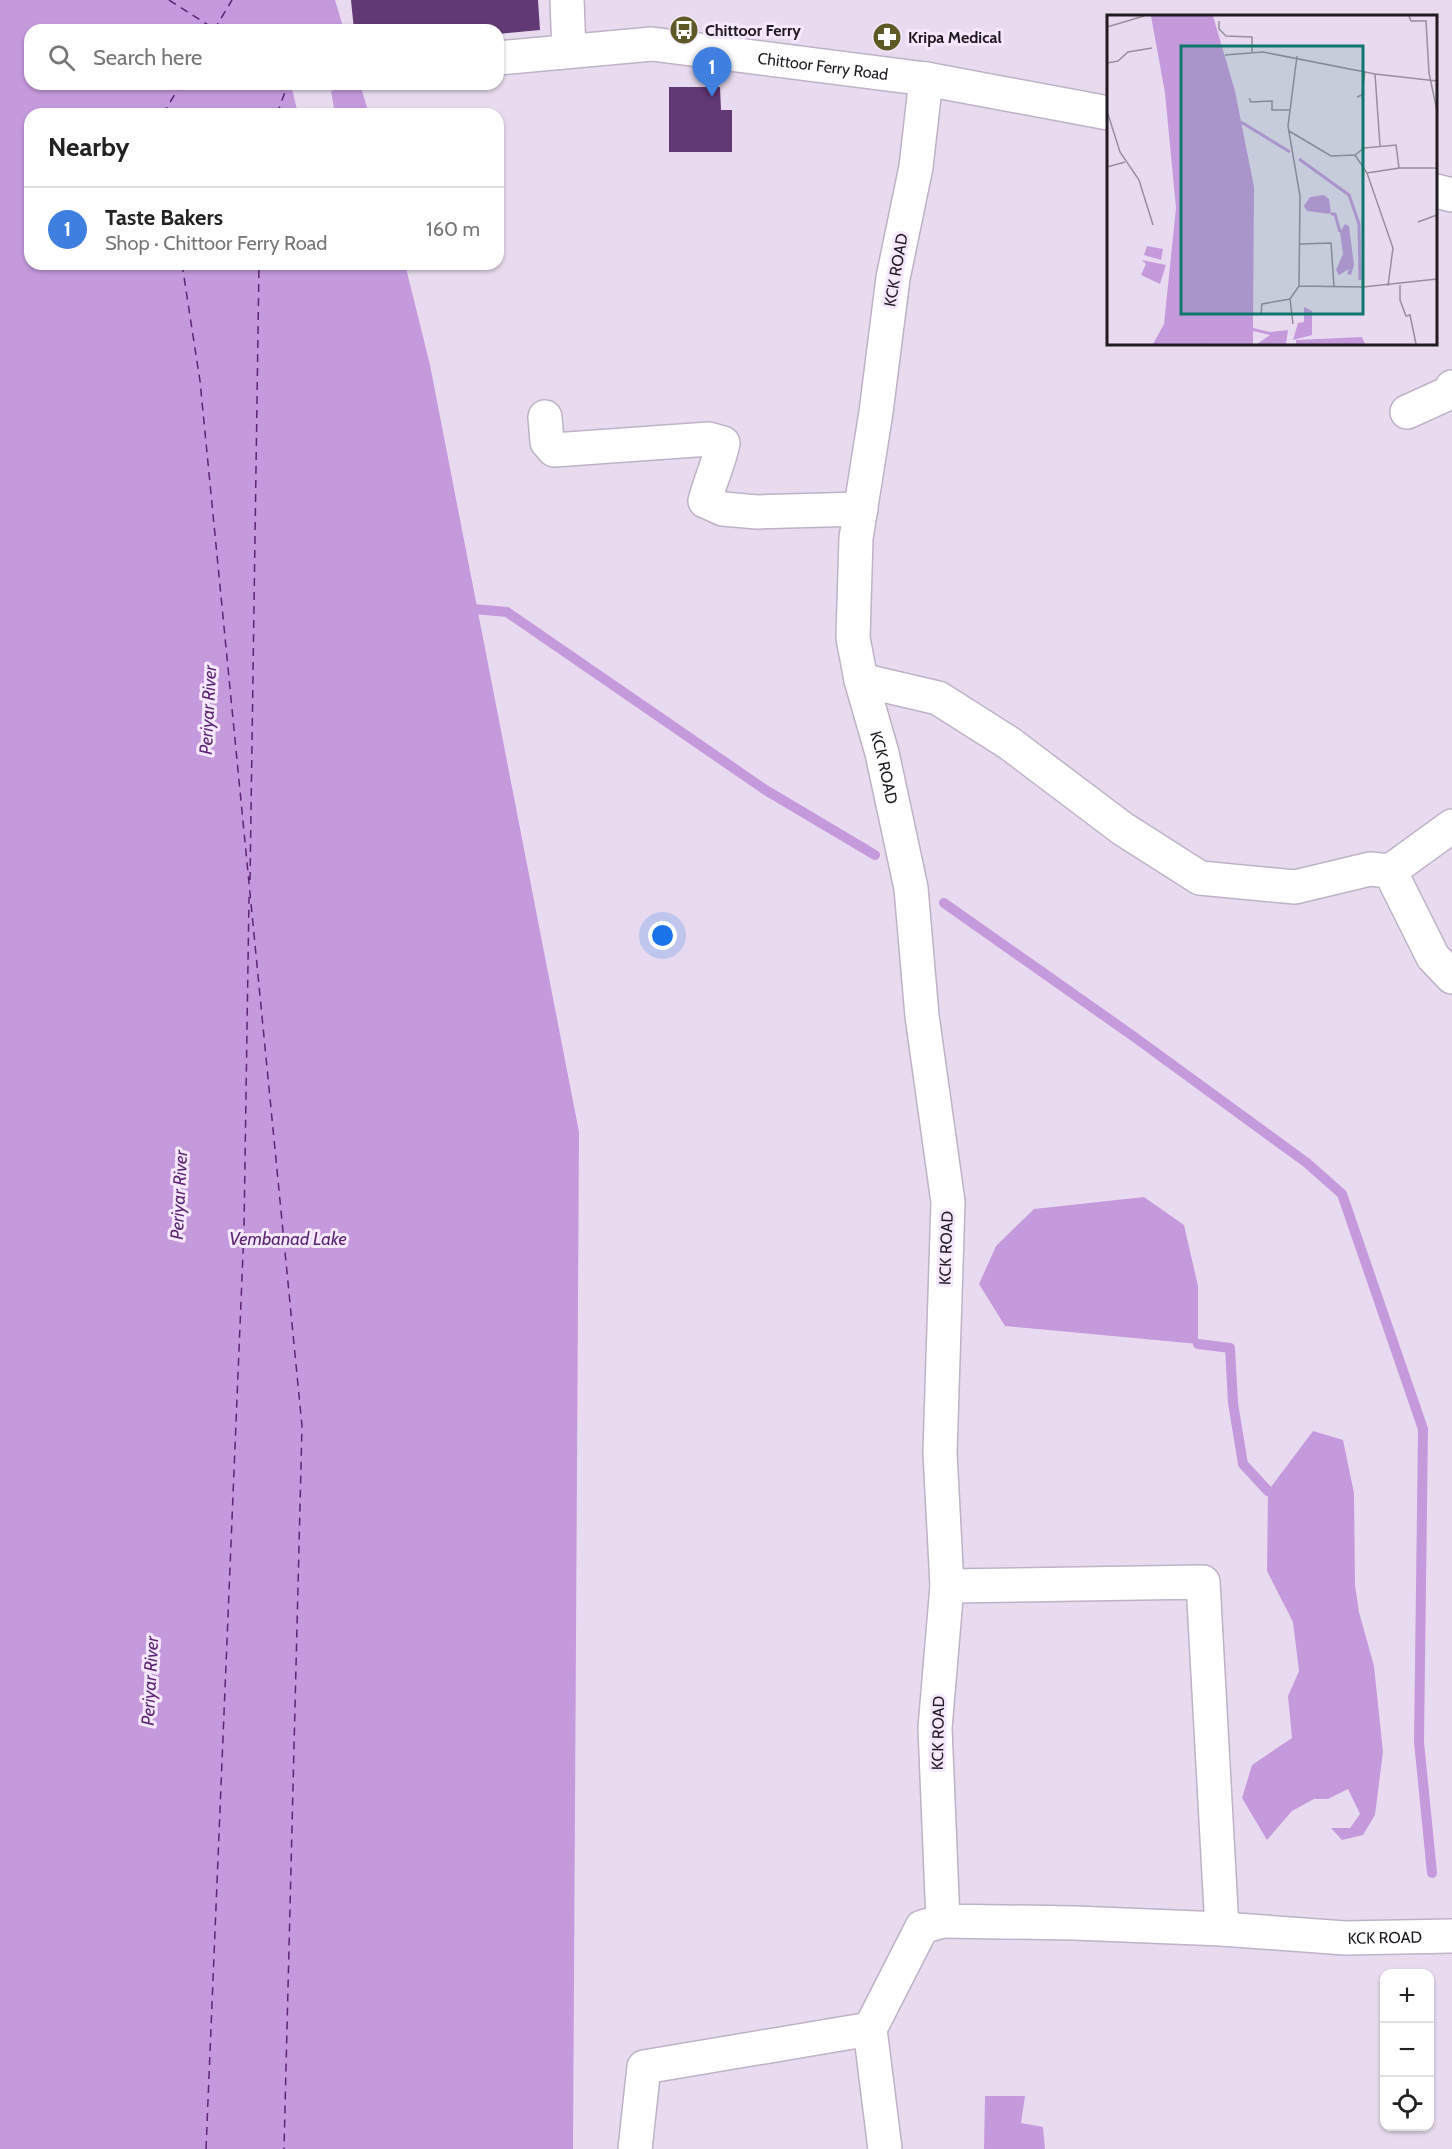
<!DOCTYPE html>
<html lang="en">
<head>
<meta charset="utf-8">
<style>
	body { margin:0; font-family:Cabin,sans-serif; background:#f6f6f6; color:#222 }
	.controls { position:absolute; right:18px; bottom:18px; display:grid; overflow:hidden; border-radius:12px; box-shadow:0 2px 4px #0004 }
	.controls button { width:54px; height:54px; display:grid; place-items:center; padding:0; border:0; border-bottom:2px solid #e0e0e0; background:#fff; color:#222; font:30px sans-serif }
	.you { position:absolute; left:663px; top:936px; width:21px; height:21px; margin:-15px; border:4px solid #fff; border-radius:50%; background:#1a73e8; box-shadow:0 0 0 9px #1a73e833 }
	.badge { display:grid; place-items:center; width:39px; height:39px; border-radius:50%; background:#5e5925; color:#fff; font-size:20px; font-weight:700 }
	.pin { position:absolute; translate:-50% -50px; filter:drop-shadow(0 2px 3px #0008) }
	.pin::after { content:''; position:absolute; top:32px; width:21px; height:18px; background:inherit; clip-path:polygon(0 0,100% 0,50% 100%) }
	.list { margin:0; padding:0; list-style:none }
	h2 { display:flex; justify-content:space-between; align-items:center; height:78px; margin:0; padding:0 24px; font-size:26px }
	h2 small { font-size:20px; font-weight:400; color:#767676 }
	.list li { display:grid; grid-template-columns:39px 1fr auto; gap:18px; align-items:center; box-sizing:border-box; height:84px; padding:0 24px; border-top:2px solid #e0e0e0 }
	.list b { display:block; font-size:22px; white-space:nowrap }
	.list p { margin:0; font-size:20px; white-space:nowrap; color:#767676 }
	.list em { font-size:20px; font-style:normal; color:#767676 }
	.icon { flex:none; width:33px; height:33px; fill:none; stroke:currentColor; stroke-width:2; stroke-linecap:round; stroke-linejoin:round }
	.map { position:relative; flex:none; width:1452px; height:2149px; overflow:hidden }
	.search { position:absolute; background:#fff; box-shadow:0 2px 4px #0004; left:24px; top:24px; width:480px; height:66px; display:flex; align-items:center; gap:15px; box-sizing:border-box; padding:0 21px; border-radius:18px; color:#767676; font-size:22px }
	.panel { position:absolute; background:#fff; box-shadow:0 2px 4px #0004; left:24px; top:108px; width:480px; height:162px; border-radius:18px }
	.map>svg:first-child { display:block }
</style>
</head>
<body>
<div class="map">
<svg width="1452" height="2149" viewBox="0 0 1452 2149">
	<rect width="100%" height="100%" fill="#e8dbef"/>
	<!-- water -->
	<path fill="#c59add" d="M0,0H335L344,30H30V84H360L369,114H30V264H405L430,365L579,1132L573,2149H0Z
		M1144,1197L1184,1225L1198,1286V1344L1005,1326L979,1284L996,1246L1034,1209Z
		M1313,1431L1343,1440L1354,1493L1355,1585L1359,1612L1374,1666L1383,1752L1375,1815L1363,1835L1342,1840L1331,1828H1350L1360,1814L1348,1789L1328,1799H1314L1292,1811L1267,1840L1242,1798L1252,1765L1292,1738L1288,1696L1299,1671L1293,1622L1267,1571L1268,1491Z
		M985,2096H1025L1021,2123L1043,2127L1045,2149H984Z"/>
	<!-- pier -->
	<path fill="#e8dbef" d="M291,84H359L331,91L334,108L310,114H298Z"/>
	<g fill="none" stroke-linecap="round" stroke-linejoin="round">
		<!-- stream -->
		<path stroke="#c59add" stroke-width="10" d="M463,608L507,612L764,789L875,855
			M944,903L1133,1036L1307,1163L1342,1194L1423,1429L1419,1742L1432,1873
			M1198,1344L1230,1348L1233,1403L1243,1464L1268,1491"/>
		<!-- ferry -->
		<path stroke="#5b2574" stroke-width="1.5" stroke-dasharray="8 6" stroke-linecap="butt" d="M169,0L216,30
			M214,30L232,0
			M163,114L181,84
			M277,114L288,84
			M182,264L200,381L302,1426L284,2149
			M250,880L259,264
			M206,2149L244,1229L249,897"/>
	</g>
	<!-- building -->
	<path fill="#613975" d="M351,0H538L540,30L498,34V30H354Z
		M669,87H720L721,110H732V152H669Z"/>
	<g fill="none" stroke-linecap="round" stroke-linejoin="round">
		<!-- minor casing -->
		<g stroke="#beb2c6" stroke-width="36">
			<g id="minor">
				<path d="M567,0L569,51"/>
				<path id="s1" d="M498,58L652,44L926,79L1108,113"/>
				<path id="s2" d="M926,79L916,167L893,278L876,412L856,538L853,638L861,680L882,753L911,888L922,1016L948,1202L940,1453L947,1586L935,1728L943,1921L1075,1923L1222,1929L1345,1938L1452,1936"/>
				<path d="M1436,191L1452,195"/>
				<path d="M1407,412L1451,392L1452,387"/>
				<path d="M545,417L547,442L554,450L709,439L723,443C719,463 710,481 705,501L723,509L757,512L861,509"/>
				<path d="M861,680L938,698L1009,743L1123,829L1200,878L1295,887L1370,869L1390,871L1433,957L1452,977"/>
				<path d="M1390,871L1452,826"/>
				<path d="M947,1586L1203,1582L1222,1929"/>
				<path d="M870,2029L885,2149"/>
				<path d="M635,2149L644,2067L870,2029L922,1927L943,1921"/>
			</g>
		</g>
		<!-- minor -->
		<use href="#minor" stroke="#fff" stroke-width="33"/>
	</g>
	<!-- icons -->
	<defs>
		<g id="bus-disc" transform="scale(1.5)"><circle r="9.5" fill="#5e5925" stroke="#f5e8fc"/><path d="M-5-6H5V4H4V6H2V4H-2V6H-4V4H-5ZM-3.5-4V0h7V-4ZM-3.5 1.2v1.5H-2V1.2ZM2 1.2v1.5H3.5V1.2Z" fill="#fff"/></g>
		<g id="pharmacy-disc" transform="scale(1.5)"><circle r="9.5" fill="#5e5925" stroke="#f5e8fc"/><path d="M-2-6h4v4h4v4h-4v4h-4v-4h-4v-4h4Z" fill="#fff"/></g>
	</defs>
	<g fill-rule="evenodd">
		<use href="#bus-disc" x="684" y="30"/>
		<use href="#pharmacy-disc" x="887" y="37"/>
	</g>
	<g text-anchor="middle" dominant-baseline="central" stroke-width="6" stroke-linejoin="round" paint-order="stroke">
		<!-- poi labels -->
		<g font-size="16" font-weight="bold" fill="#201b23" stroke="#f5e8fc" text-anchor="start">
			<text x="705" y="30">Chittoor Ferry</text>
			<text x="908" y="37">Kripa Medical</text>
		</g>
		<!-- street labels -->
		<g font-size="16" fill="#201b23" stroke="#f5e8fc">
			<text stroke="none"><textPath href="#s1" startOffset="327">Chittoor Ferry Road</textPath></text>
			<text transform="translate(896 270) rotate(-80)">KCK ROAD</text>
			<text stroke="none"><textPath href="#s2" startOffset="698">KCK ROAD</textPath></text>
			<text transform="translate(946 1248) rotate(-88)">KCK ROAD</text>
			<text transform="translate(938 1733) rotate(-89)">KCK ROAD</text>
			<text stroke="none"><textPath href="#s2" startOffset="2300">KCK ROAD</textPath></text>
		</g>
		<!-- water labels -->
		<g font-size="18" font-style="italic" fill="#5b2574" stroke="#f5e8fc">
			<text transform="translate(208 710) rotate(-87)">Periyar River</text>
			<text transform="translate(179 1195) rotate(-87)">Periyar River</text>
			<text x="288" y="1239">Vembanad Lake</text>
			<text transform="translate(150 1681) rotate(-87)">Periyar River</text>
		</g>
	</g>
	<!-- overview -->
	<g transform="translate(1107 15)">
		<rect width="330" height="330" fill="#e8dbef"/>
		<path d="M44,1H106L128,76L147,172L146,313L163,317L181,315L179,329H150L163,320L146,316V329H46L57,309L69,193L58,78ZM217,180L222,184L224,199L200,196L197,191L203,182ZM238,209L242,211L247,250L244,260L240,259L242,254L232,260L229,255L236,239L233,217ZM40,231L56,234L54,245L37,240ZM35,245L59,250L53,269L34,260L39,249ZM197,292L205,296V320L186,325L191,308L197,307ZM255,322L258,329H189V325Z" fill="#c59add"/>
		<path fill="none" stroke="#c59add" stroke-width="3" d="M49,1L111,41L107,51L99,329M90,1L109,21L95,46L105,133M134,107L183,137M192,144L242,180L252,209L253,265M106,150L112,209L109,329M224,199H228L233,217"/>
		<path fill="none" stroke="#988e9d" stroke-width="1.5" d="M302,1L304,6H319L322,58L330,96M112,6V14L119,21L145,22V37M0,12L37,1M118,40L156,37L268,59L330,66M190,41L181,111L193,181L192,271L256,272L330,264M0,48L11,46L21,37L45,33M268,59L273,131M250,82L255,80L258,56M142,83L144,87L165,86V95H182M0,96L13,137L32,165L46,210M182,116L224,141L248,140L260,158L286,233L281,271M248,140L257,133L289,130L292,153L260,158M0,152L18,147M292,153H330M311,207L330,200M193,229L224,228L227,272M293,270V285L299,301L303,300L309,329M183,284L186,309M154,299L155,289L183,284L192,271"/>
		<path fill="#0f766e" fill-opacity="0.15" stroke="#0f766e" stroke-width="3" d="M74,31H256V299H74Z"/>
		<rect width="330" height="330" fill="none" stroke="#201b23" stroke-width="3"/>
	</g>
</svg>
<div class="controls">
<button>+</button>
<button>−</button>
<button><svg class="icon" aria-label="locate" viewBox="0 0 24 24"><circle cx="12" cy="12" r="6"/><path d="M12 2v4M12 18v4M2 12h4M18 12h4"/></svg></button>
</div>
<div class="you"></div>
<div class="pin badge" style="left:712px;top:97px;background:#3f7fe0">1</div>
<div class="search"><svg class="icon" aria-label="search" viewBox="0 0 24 24"><circle cx="10" cy="10" r="6"/><path d="M15 15l6 6"/></svg>Search here</div>
<section class="panel">
<h2>Nearby<small></small></h2>
<ul class="list">
<li><span class="badge" style="background:#3f7fe0">1</span><div><b>Taste Bakers</b><p>Shop · Chittoor Ferry Road</p></div><em>160 m</em></li>
</ul>
</section>
</div>
</body>
</html>
